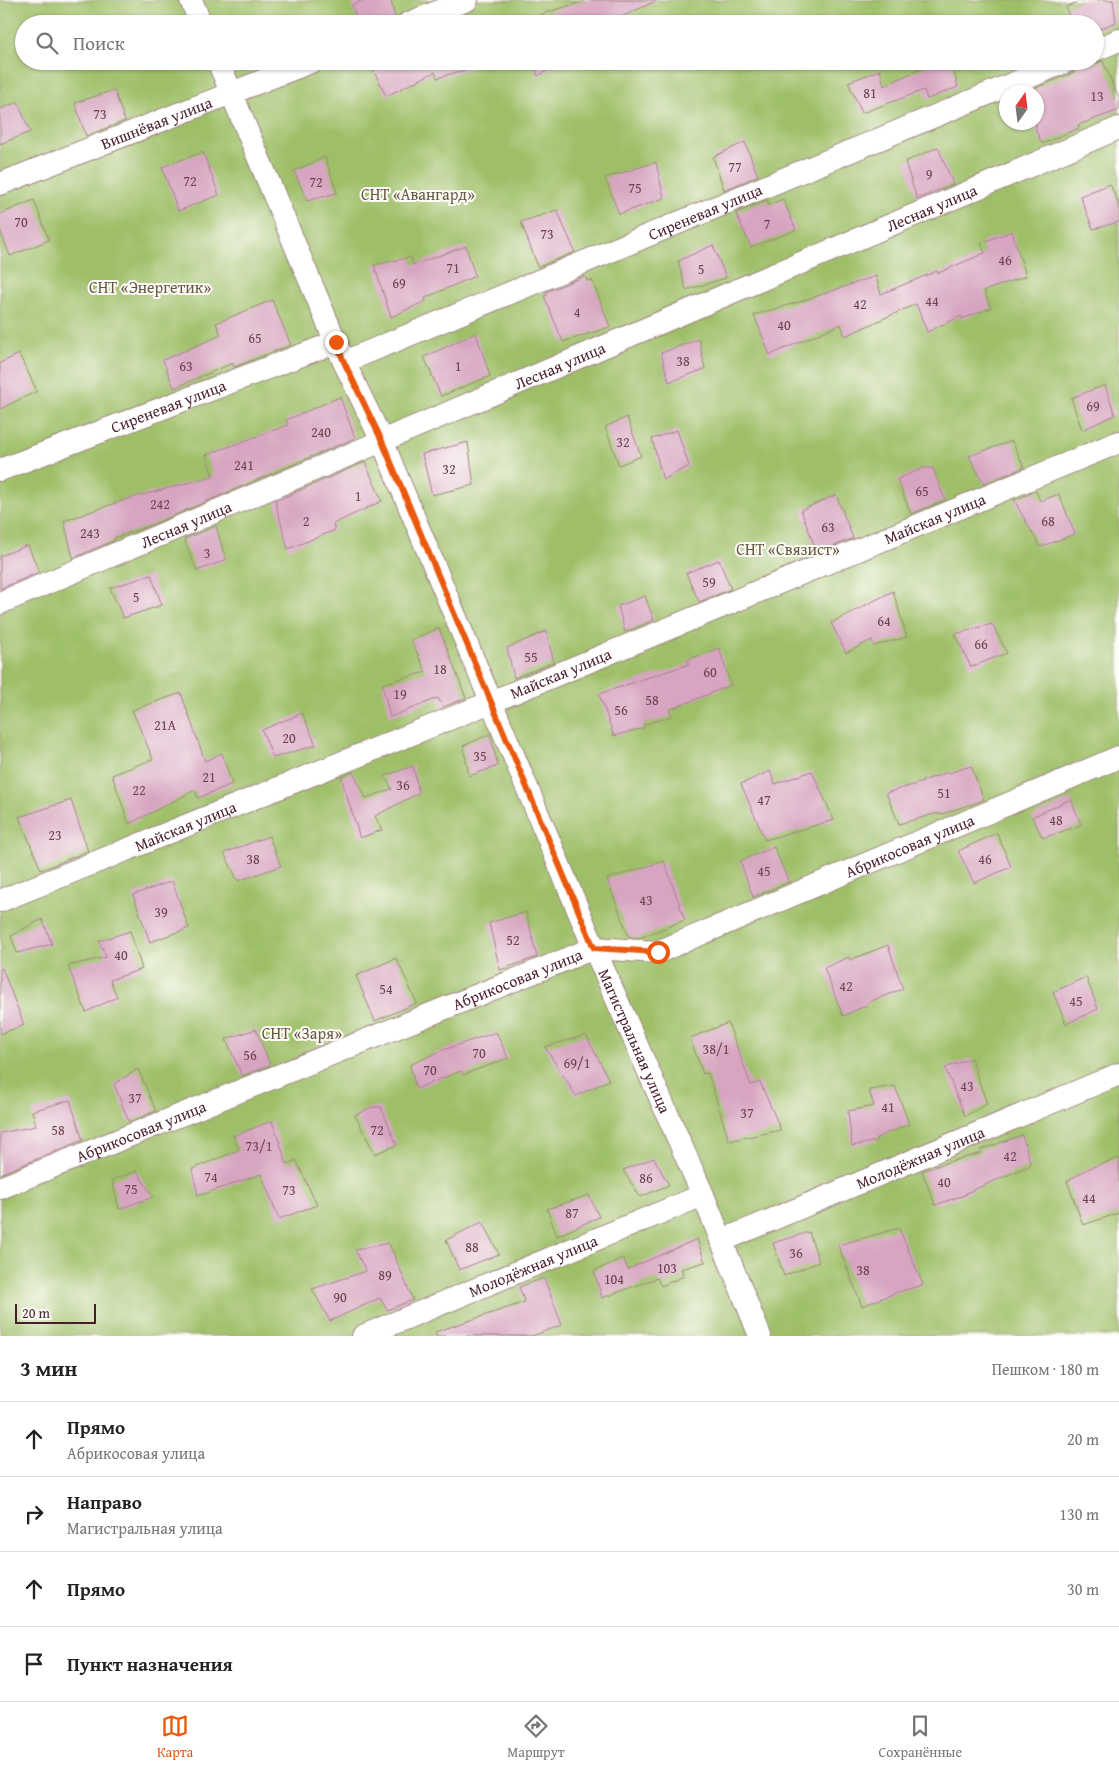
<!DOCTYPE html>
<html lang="ru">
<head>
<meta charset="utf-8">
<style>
	body { margin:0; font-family:"Gentium Book Plus",serif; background:#f2f2f2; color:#222 }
	.compass { position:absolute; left:999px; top:85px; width:45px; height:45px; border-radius:50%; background:#fff; box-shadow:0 1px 4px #0004; rotate:14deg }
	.scale { position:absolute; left:15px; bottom:12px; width:81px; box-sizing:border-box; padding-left:5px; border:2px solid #4a1f2b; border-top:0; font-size:14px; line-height:18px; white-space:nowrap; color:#4a1f2b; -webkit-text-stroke:4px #fdfcf7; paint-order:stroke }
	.stop { position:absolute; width:15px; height:15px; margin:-11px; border:4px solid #ea580c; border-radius:50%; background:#fff }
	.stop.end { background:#ea580c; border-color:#fff; box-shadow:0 1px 5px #0008 }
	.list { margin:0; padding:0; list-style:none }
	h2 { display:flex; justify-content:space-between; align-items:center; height:65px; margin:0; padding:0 20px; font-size:21px }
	h2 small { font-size:16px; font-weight:400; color:#767676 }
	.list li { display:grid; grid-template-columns:32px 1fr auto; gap:15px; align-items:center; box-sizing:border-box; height:75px; padding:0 20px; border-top:1px solid #e0e0e0 }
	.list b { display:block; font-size:19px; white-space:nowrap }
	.list p { margin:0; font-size:16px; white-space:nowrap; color:#767676 }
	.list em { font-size:16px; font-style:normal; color:#767676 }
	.icon { flex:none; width:28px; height:28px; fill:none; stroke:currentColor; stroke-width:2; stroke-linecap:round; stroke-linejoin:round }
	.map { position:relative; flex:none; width:1119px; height:1336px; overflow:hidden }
	.search { position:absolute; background:#fff; box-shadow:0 1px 4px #0004; left:15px; right:15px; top:15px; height:55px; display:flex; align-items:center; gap:12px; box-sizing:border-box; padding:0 18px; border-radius:28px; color:#767676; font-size:19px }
	.sheet { height:365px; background:#fff }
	nav { display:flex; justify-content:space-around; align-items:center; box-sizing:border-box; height:70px; border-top:1px solid #e0e0e0; background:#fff; font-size:14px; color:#767676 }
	nav a { display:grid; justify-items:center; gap:2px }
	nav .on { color:#ea580c }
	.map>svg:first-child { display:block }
</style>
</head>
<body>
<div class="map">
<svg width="1119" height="1336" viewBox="0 0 1119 1336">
	<rect width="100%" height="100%" fill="#fdfcf7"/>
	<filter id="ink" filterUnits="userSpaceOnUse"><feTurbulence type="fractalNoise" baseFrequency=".02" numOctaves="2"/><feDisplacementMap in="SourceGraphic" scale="10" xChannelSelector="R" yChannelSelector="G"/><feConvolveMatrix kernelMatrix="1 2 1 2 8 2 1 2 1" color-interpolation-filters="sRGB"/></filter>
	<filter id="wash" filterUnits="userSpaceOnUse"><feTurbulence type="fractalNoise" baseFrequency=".0096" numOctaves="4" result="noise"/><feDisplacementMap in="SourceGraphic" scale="20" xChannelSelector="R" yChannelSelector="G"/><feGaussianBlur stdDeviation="1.12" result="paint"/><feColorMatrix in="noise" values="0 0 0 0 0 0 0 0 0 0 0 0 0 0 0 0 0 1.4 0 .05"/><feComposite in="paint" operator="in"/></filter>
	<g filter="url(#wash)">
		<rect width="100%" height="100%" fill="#f7e8d4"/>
		<!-- green -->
		<path fill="#9ebf68" stroke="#746f4a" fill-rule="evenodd" d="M0,0H1119V1336H0ZM24,24H1095V61H24ZM1006,92H1036V122H1006Z"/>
		<g id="blocks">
			<!-- building -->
			<path fill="#d7a4c1" d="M363,0H391L395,19L394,24H358L352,5Z
				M588,0H658L606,24H518L548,12Z
				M1082,0H1113L1116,22L1095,31V24H1071L1066,7Z
				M369,61H476L478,66L437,78L435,72L386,96Z
				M532,61H564L538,76Z
				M937,61H951L958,87L927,99L924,90L862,113L848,82L880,70L884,86Z
				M1080,61L1094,63L1103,61L1119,99V110L1078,125L1079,128L1042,144L1036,131V88L1072,73L1078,69Z
				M114,90L125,121L86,136L75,103Z
				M18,102L30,132L0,144V109Z
				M745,142L758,176L724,190L713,157Z
				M938,147L953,184L917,199L905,162Z
				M203,152L219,195L178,211L162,167Z
				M325,157L337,193L307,201L294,171Z
				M656,162L664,198L619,214L605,178Z
				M1110,184L1119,205V222L1093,229L1080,196Z
				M783,199L796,230L751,247L736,213L767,200L769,205Z
				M34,200L49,240L10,256L0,230V214Z
				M557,210L575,252L538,267L521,222Z
				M1012,231L1026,276L984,291L991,308L962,319L961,316L927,332L916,304L845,336L841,324L770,355L754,315L799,302L876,276L881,294L937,271L938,273L985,253L981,243Z
				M713,245L726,278L686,290L678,261Z
				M466,246L475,276L425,298L426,301L391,317L374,265L411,257L413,265Z
				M585,276L587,281L592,280L610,327L563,342L544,296L547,295L546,292Z
				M272,300L291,345L234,367L233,363L174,388L163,360L221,335L216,323Z
				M476,333L490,376L441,396L424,357Z
				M699,339L705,369L669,382L661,353Z
				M19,354L37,391L0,409V363Z
				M1105,385L1115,415L1082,430L1071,398Z
				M340,397L355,438L149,526L114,538L115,540L73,558L64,521L124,500L213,476L206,455L288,425L286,420Z
				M627,417L641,456L619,465L605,427Z
				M677,430L689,466L663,480L652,439Z
				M1012,441L1024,467L984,484L969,456Z
				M468,442L474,485L432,495L422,454Z
				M365,462L382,501L333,524L335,530L288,549L275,501Z
				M924,468H933L945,500L911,514L897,479Z
				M1036,491L1040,501L1059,494L1075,534L1040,547L1014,500Z
				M836,495L853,538L817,553L801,510Z
				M216,526L226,560L197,571L184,539Z
				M28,545L39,572L0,589V556Z
				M719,560L731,589L699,602L686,573Z
				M151,575L162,605L123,618L110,588Z
				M893,591L907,637L874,646L872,640L846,653L831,623Z
				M645,596L654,620L625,632L618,606Z
				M992,624L1007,653L971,667L955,634Z
				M439,628L466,698L443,707L438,698L390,717L382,684L426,672L411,640Z
				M546,631L554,662L514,678L507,648Z
				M719,648L731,685L669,710L672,716L643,725L644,728L614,736L599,694L689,664L687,660Z
				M181,693L205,761L222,753L232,784L198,798L195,790L129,824L112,775L153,759L132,710Z
				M302,713L316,745L273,758L262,730Z
				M490,734L498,766L469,776L463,746Z
				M413,766L419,793L375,816L382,830L360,838L341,777L353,772L366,798L392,789L384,776Z
				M971,766L984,800L939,815L938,813L899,824L886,793L923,782L922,781L949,772V773Z
				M770,771L775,784L812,771L834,820L765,840L741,784Z
				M1071,799L1081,825L1043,838L1032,817Z
				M71,800L88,851L41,870L19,817Z
				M997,833L1011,867L974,883L958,851Z
				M269,836L281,866L238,881L224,853Z
				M774,847L789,882L753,897L740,861Z
				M664,861L685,920L639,938L629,937L607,879Z
				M172,881L189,928L150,942L133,895Z
				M526,912L537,957L500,970L489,923Z
				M42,919L52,944L17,953L11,936Z
				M130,931L142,969L110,980L117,997L86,1012L68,966L106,957L99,941Z
				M888,945L903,989L868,1002L869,1004L843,1016L824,968L849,957L850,960Z
				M396,958L417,1003L375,1021L356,976Z
				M2,968L24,1025L0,1034V969Z
				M1086,977L1098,1009L1066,1024L1053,992Z
				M728,1023L751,1085L760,1082L781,1130L729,1141L708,1073L703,1074L690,1038Z
				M256,1029L270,1065L242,1076L226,1039Z
				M496,1032L508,1058L463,1075L461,1071L416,1089L410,1065L443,1050Z
				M586,1035L609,1080L576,1096L545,1047Z
				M971,1058L987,1104L965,1116L945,1068Z
				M138,1069L156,1111L129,1122L114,1084Z
				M895,1086L909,1124L876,1138L877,1141L852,1146L848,1111L874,1106L869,1090Z
				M70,1100L83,1140L0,1174V1133L36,1126L32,1111Z
				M372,1107H381L397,1145L375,1154L355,1115Z
				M272,1121L287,1164L296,1160L317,1205L279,1219L261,1174L198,1196L192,1169L239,1150L233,1136Z
				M1022,1135L1031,1165L966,1193L967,1194L935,1205L922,1171L948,1162L982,1153L980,1150Z
				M654,1158L669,1185L640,1197L623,1170Z
				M1119,1158V1213L1083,1225L1067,1181L1089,1168Z
				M137,1171L153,1197L119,1209L112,1180Z
				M589,1195L599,1217L557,1236L547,1209Z
				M482,1222L499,1254L459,1270L446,1240Z
				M899,1228L923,1285L898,1292L862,1306L838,1245Z
				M809,1232L819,1262L784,1276L773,1243Z
				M697,1239L705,1262L681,1269L684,1276L661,1286L657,1278L602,1298L594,1271L623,1258L628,1269Z
				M389,1243L413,1300L387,1310L380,1298L330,1321L312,1289L366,1271L355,1250Z
				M544,1278L562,1325L532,1336H436L435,1332L525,1302L519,1287Z"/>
		</g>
	</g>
	<g filter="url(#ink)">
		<use href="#blocks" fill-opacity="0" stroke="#a08480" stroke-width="1"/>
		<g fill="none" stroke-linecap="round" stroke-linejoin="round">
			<!-- street casing -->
			<g stroke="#a08480" stroke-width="24">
				<g id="street">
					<path d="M191,0L201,24"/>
					<path d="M407,24L467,0"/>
					<path d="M1095,50L1119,40"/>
					<path id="s1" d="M218,61L344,362L382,441L594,948L703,1195L760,1336"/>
					<path id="s2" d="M0,184L313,61"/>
					<path id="s3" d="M344,362L1067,61"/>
					<path id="s4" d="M0,470L336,342"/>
					<path id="s5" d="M0,603L1119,128"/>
					<path id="s6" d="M0,901L491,702L1119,442"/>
					<path id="s7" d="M0,1188L594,948L658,952L1119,757"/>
					<path id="s8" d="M721,1241L1119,1074"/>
					<path id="s9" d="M363,1336L703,1195"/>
				</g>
			</g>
			<!-- street -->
			<use href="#street" stroke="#fff" stroke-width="22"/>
		</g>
	</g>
	<g fill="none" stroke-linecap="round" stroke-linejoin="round" filter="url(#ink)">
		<!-- route -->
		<path stroke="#ea580c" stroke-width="6" d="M336,342L344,362L382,441L594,948L658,952"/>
	</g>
	<g text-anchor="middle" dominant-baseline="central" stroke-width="4" stroke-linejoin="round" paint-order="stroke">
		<!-- number labels -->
		<g font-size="14" fill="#6d4050">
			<text x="870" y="93">81</text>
			<text x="1097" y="96">13</text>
			<text x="100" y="114">73</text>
			<text x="735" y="167">77</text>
			<text x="929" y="174">9</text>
			<text x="190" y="181">72</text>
			<text x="316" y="182">72</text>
			<text x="635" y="188">75</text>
			<text x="21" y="222">70</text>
			<text x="767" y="224">7</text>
			<text x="547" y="234">73</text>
			<text x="1005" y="260">46</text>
			<text x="453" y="268">71</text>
			<text x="701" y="269">5</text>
			<text x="399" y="283">69</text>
			<text x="932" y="301">44</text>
			<text x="860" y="304">42</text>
			<text x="577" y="312">4</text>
			<text x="784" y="325">40</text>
			<text x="255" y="338">65</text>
			<text x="683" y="361">38</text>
			<text x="186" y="366">63</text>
			<text x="458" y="366">1</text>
			<text x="1093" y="406">69</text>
			<text x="321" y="432">240</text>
			<text x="623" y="442">32</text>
			<text x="244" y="465">241</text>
			<text x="449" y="469">32</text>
			<text x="922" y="491">65</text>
			<text x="358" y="496">1</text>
			<text x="160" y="504">242</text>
			<text x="306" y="521">2</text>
			<text x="1048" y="521">68</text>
			<text x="828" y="527">63</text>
			<text x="90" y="533">243</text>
			<text x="207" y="553">3</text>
			<text x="709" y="582">59</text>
			<text x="136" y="597">5</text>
			<text x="884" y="621">64</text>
			<text x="981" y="644">66</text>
			<text x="531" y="657">55</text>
			<text x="440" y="669">18</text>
			<text x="710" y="672">60</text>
			<text x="400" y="694">19</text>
			<text x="652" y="700">58</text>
			<text x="621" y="710">56</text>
			<text x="165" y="725">21А</text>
			<text x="289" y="738">20</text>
			<text x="480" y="756">35</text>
			<text x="209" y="777">21</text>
			<text x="403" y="785">36</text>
			<text x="139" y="790">22</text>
			<text x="944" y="793">51</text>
			<text x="764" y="800">47</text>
			<text x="1056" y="820">48</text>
			<text x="55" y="835">23</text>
			<text x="253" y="859">38</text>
			<text x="985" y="859">46</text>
			<text x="764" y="871">45</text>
			<text x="646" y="900">43</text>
			<text x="161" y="912">39</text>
			<text x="513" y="940">52</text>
			<text x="121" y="955">40</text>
			<text x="846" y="986">42</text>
			<text x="386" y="989">54</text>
			<text x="1076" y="1001">45</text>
			<text x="716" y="1049">38/1</text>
			<text x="479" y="1053">70</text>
			<text x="250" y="1055">56</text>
			<text x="577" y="1063">69/1</text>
			<text x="430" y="1070">70</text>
			<text x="967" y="1086">43</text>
			<text x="135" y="1098">37</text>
			<text x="888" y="1107">41</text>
			<text x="747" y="1113">37</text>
			<text x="58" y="1130">58</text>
			<text x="377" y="1130">72</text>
			<text x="259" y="1146">73/1</text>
			<text x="1010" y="1156">42</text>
			<text x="211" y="1177">74</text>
			<text x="646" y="1178">86</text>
			<text x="944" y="1182">40</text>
			<text x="131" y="1189">75</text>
			<text x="289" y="1190">73</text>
			<text x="1089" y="1198">44</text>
			<text x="572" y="1213">87</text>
			<text x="472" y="1247">88</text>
			<text x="796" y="1253">36</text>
			<text x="667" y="1268">103</text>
			<text x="863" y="1270">38</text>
			<text x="385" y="1275">89</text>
			<text x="614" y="1279">104</text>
			<text x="340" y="1297">90</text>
		</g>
		<!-- street labels -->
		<g font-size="16" fill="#4a1f2b" stroke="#fdfcf7">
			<text stroke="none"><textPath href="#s2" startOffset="168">Вишнёвая улица</textPath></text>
			<text stroke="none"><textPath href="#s5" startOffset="1012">Лесная улица</textPath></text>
			<text stroke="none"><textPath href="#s3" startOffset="391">Сиреневая улица</textPath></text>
			<text stroke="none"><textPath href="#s5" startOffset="608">Лесная улица</textPath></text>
			<text stroke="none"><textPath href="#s4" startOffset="180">Сиреневая улица</textPath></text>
			<text stroke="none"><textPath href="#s6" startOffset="1010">Майская улица</textPath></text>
			<text stroke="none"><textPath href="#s5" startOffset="202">Лесная улица</textPath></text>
			<text stroke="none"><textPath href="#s6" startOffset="605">Майская улица</textPath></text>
			<text stroke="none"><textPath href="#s6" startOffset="200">Майская улица</textPath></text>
			<text stroke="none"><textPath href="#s7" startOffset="978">Абрикосовая улица</textPath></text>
			<text stroke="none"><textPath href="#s7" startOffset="558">Абрикосовая улица</textPath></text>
			<text stroke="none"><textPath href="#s1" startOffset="1065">Магистральная улица</textPath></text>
			<text stroke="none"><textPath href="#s7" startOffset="152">Абрикосовая улица</textPath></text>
			<text stroke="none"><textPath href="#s8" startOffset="216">Молодёжная улица</textPath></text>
			<text stroke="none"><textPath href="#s9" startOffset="184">Молодёжная улица</textPath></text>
		</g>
		<!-- park labels -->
		<g font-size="16" fill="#675740" stroke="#fdfcf7">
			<text x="418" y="194">СНТ «Авангард»</text>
			<text x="150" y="287">СНТ «Энергетик»</text>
			<text x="788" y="549">СНТ «Связист»</text>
			<text x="302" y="1033">СНТ «Заря»</text>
		</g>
	</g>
</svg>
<svg class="compass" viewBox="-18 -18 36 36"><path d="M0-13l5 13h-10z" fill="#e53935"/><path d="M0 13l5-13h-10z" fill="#767676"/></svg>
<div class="scale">20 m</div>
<div class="stop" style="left:658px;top:952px"></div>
<div class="stop end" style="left:336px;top:342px"></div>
<div class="search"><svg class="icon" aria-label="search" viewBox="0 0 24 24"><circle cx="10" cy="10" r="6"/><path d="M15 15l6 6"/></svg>Поиск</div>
</div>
<section class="sheet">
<h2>3 мин<small>Пешком · 180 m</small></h2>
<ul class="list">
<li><svg class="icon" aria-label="ahead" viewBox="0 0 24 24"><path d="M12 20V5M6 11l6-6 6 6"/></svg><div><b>Прямо</b><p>Абрикосовая улица</p></div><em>20 m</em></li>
<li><svg class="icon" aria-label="right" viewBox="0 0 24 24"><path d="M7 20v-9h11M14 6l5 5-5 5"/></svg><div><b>Направо</b><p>Магистральная улица</p></div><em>130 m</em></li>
<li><svg class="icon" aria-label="ahead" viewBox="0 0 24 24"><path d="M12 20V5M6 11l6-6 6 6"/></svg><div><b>Прямо</b></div><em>30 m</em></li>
<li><svg class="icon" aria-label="arrive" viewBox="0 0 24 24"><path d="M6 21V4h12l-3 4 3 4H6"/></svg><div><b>Пункт назначения</b></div></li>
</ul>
</section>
<nav>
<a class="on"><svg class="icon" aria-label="map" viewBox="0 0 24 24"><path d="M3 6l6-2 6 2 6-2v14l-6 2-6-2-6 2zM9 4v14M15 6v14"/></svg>Карта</a>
<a><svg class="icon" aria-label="directions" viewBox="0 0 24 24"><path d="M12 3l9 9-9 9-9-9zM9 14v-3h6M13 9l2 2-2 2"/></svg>Маршрут</a>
<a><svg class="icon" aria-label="saved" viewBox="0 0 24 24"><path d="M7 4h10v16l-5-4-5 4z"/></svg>Сохранённые</a>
</nav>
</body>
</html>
